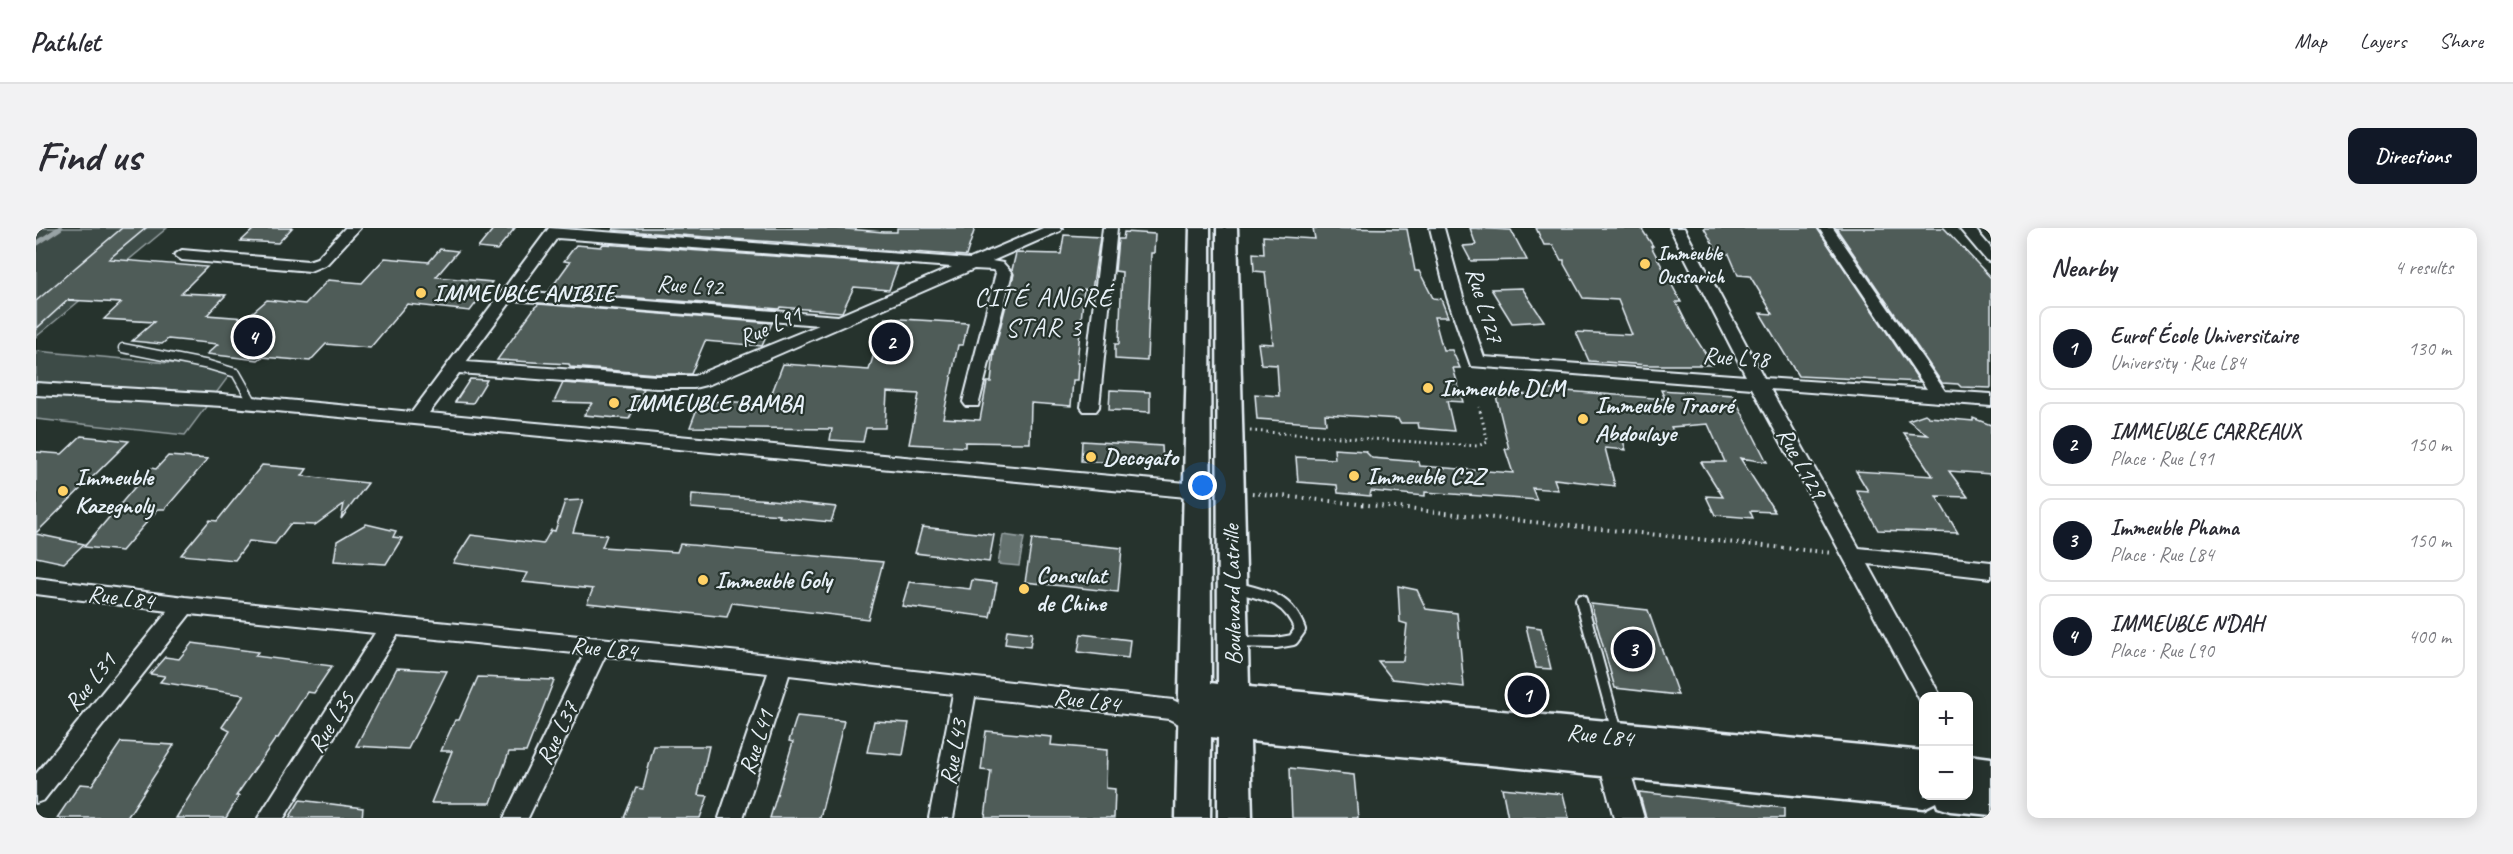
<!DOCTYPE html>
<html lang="en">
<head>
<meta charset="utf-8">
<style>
	body { margin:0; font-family:Caveat,sans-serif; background:#f2f2f3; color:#2b2b33 }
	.controls { position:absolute; right:18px; bottom:18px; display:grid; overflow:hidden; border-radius:12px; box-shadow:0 3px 15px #0003 }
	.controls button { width:54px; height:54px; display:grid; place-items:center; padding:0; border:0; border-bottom:2px solid #e1e1e2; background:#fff; color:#2b2b33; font:30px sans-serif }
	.you { position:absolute; left:1167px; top:258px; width:21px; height:21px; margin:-15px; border:4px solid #fff; border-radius:50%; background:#1a73e8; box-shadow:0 0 0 9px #1a73e833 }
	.badge { display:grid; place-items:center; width:39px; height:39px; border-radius:50%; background:#111827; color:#fff; font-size:20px; font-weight:700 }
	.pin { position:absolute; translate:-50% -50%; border:3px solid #fff; box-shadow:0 2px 6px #0006 }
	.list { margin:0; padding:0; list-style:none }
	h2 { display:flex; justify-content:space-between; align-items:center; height:78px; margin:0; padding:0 24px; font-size:26px }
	h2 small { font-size:20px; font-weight:400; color:#7c7c81 }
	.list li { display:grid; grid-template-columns:39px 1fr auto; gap:18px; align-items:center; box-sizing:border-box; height:84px; margin:0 12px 12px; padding:0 12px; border:2px solid #e1e1e2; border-radius:12px }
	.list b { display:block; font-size:22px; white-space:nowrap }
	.list p { margin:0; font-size:20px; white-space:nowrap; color:#7c7c81 }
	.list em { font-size:20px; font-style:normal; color:#7c7c81 }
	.map { position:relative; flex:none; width:1955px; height:590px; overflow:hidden; border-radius:12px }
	header { display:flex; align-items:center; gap:36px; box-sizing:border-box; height:84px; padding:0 30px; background:#fff; border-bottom:2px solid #e1e1e2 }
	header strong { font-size:28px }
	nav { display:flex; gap:33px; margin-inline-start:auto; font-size:21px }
	.intro { display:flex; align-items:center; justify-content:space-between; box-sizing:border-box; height:144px; padding:0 36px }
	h1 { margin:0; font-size:42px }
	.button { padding:15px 27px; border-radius:12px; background:#111827; color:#fff; font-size:21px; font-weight:700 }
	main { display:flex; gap:36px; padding:0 36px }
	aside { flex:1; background:#fff; border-radius:12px; box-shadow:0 3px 15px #0003 }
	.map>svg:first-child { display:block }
</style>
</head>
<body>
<header>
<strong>Pathlet</strong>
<nav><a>Map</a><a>Layers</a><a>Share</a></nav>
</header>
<div class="intro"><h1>Find us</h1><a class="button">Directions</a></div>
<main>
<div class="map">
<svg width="1955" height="590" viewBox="0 0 1955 590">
	<rect width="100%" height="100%" fill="#26332d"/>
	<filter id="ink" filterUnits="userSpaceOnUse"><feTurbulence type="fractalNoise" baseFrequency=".0167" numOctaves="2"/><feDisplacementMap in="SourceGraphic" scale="12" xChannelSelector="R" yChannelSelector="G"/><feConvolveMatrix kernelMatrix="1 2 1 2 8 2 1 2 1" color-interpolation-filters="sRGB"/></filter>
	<g filter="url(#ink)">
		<!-- green -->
		<path fill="#3e4b47" stroke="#939ea0" stroke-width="1.5" d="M0,0H131L0,109Z
			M0,123L198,141L149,207L0,191Z"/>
		<!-- water -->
		<path fill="#636f6d" stroke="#98a3a5" stroke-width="1.5" d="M967,307L988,310L983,338L962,336Z"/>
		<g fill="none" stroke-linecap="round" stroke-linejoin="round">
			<!-- stream -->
			<path stroke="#98a3a5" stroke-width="5" d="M0,16L24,0"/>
		</g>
		<!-- building -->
		<path fill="#505c59" stroke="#e8f1f8" stroke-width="1.5" d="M86,0H110L73,31L171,39L145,65L190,67L171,87L210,90L231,72L269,76L292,52L326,55L349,30L393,34L404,21L422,23L400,49L456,54L434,83L371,76L334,120L290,116L274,133L226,129L222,132L171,126L182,116L132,111L126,116L96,113L118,94L68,91L85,75L32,72L0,101V73Z
			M219,0H256L242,15L205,13Z
			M458,0H479L461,22L442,20Z
			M578,0H798L848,4H861V0H939L930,28L577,2Z
			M1277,0L1371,1L1379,43H1383L1397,70L1405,71L1412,89H1398L1407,122H1416L1424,140H1417L1427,174L1411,173L1418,203L1383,200L1382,195H1364L1362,191L1289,186L1290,196L1221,191L1219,166L1243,168L1241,137L1225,136L1222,115L1237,116L1229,44L1218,43L1217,25L1228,26L1227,8L1279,11Z
			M1434,0L1475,2L1491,32L1435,33L1427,18L1440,17Z
			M1500,0H1605L1617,18H1615L1645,74H1640L1653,100L1677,137H1613L1553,133L1540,104L1596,107L1582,72L1547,70L1528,36V32H1525L1517,17H1508Z
			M1668,0H1781L1884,154L1762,148L1724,85L1737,86L1714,48L1702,47L1693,26L1682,25Z
			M1800,0H1908L1955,50V160L1925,159L1922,156L1906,155Z
			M1088,4L1119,6L1118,25H1115L1111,133L1079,131V116H1083L1086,44L1079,43L1082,11H1087Z
			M1028,7L1064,9L1056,62L1048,61L1041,135H1043L1042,152H1037L1035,178L995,175L994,215L929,214V219L873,216L883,166L851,164L849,200H830L827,214L794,212L796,201L654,199L664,173L732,175L747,136L833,142L849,90L932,95L927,117H922L907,190L944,192L951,154H955L958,124L978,46L976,42L980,25L1025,26Z
			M567,16L862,37L853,62L818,59L806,84L744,79L743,81L513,63L534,34L528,33L540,17L565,19Z
			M1486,60L1508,93L1476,95L1455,61Z
			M503,76L736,95L726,118L669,113L655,146H620L534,139L533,136L461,132L499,79Z
			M434,151L451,152L437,175L419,174Z
			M527,155L608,161L593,191L548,187L556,175L518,174Z
			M1505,161L1629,171L1625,162L1697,167L1731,234L1704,230L1739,284L1714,283L1717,290L1679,287L1670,268L1687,269L1665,234H1689L1672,196L1635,199L1641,211L1585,207L1590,222L1569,220L1579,258L1518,251L1522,262L1496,260L1501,272L1389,264V268L1335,263L1334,268L1302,265L1301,257L1262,254L1260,229L1299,231L1298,221L1329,223L1336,230L1383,234L1384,238L1477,245L1469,221H1473L1459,164L1508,168Z
			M1074,162L1114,164V184L1073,182Z
			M1889,186L1893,189L1937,193V190L1955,197V246L1913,243L1932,269L1900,268L1922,305L1842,302L1820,262L1832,263L1820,243L1897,248L1868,205L1892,207L1872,192Z
			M45,208L93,213L0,305V224L26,226Z
			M1046,213L1126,218L1127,237L1045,233Z
			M132,228L172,231L129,281H122L86,323L48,319L115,240L120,241Z
			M226,237L271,241L266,248L332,255L305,291L308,276L279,297L254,296L239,316L213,313L199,332L145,327L174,292L181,293Z
			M656,266L735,272L800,279L795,294L743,289L744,287L655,280Z
			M547,272L537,304L571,307L566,319L641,324L644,316L847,334L832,391L696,375L691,389L551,375L557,361L487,354L492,345L417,335L435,307L507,316L515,302L519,303L529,273Z
			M330,296L360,303L357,309L366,310L350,336L298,333L301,313Z
			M886,299L958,307L953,334L879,325Z
			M0,306L48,316L28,335L0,329Z
			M996,311L1086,320L1082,364L989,354Z
			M936,352L961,355L954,389L866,378L873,354L934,361Z
			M1362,358L1381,362L1390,381L1421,385L1428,459L1356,451L1342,433H1367L1371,396L1364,394Z
			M1555,376L1612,382L1642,467L1579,460Z
			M1490,398L1505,400L1515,441L1500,440Z
			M971,402L996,405L994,419L969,416Z
			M1045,406L1094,412L1092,430L1042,424Z
			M156,415L222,424L219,428L296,438L278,465L271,464L242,510H240L200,568H203L190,590H140L194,503L186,499L208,467L124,454L129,448L114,446L129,429L143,431Z
			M361,440L411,443L372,521L320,518Z
			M442,449L518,452L490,524H473L455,575H395L416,523H405L419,492H423Z
			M761,488L808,493L784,590H734L757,514L753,513Z
			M838,493L873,495L867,527L831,524Z
			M950,503L1016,509L1015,517L1071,522L1070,560L1079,561L1078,590H949L955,543L945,542Z
			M85,514L138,517L91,590H21L44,556L56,557Z
			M618,518H673L662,567L672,568L664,590H588L600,560L607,561Z
			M1254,540L1318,547L1322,590H1256Z
			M1466,560L1527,566L1533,590H1472Z
			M1603,564L1748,580V590H1610Z
			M264,572L327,580L326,590H253Z"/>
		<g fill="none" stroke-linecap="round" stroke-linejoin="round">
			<!-- service-far1 casing -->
			<g stroke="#e8f1f8" stroke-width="11">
				<path id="service-far1" d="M87,120L173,137L200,145L217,175"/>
			</g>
			<!-- service casing -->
			<g stroke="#e8f1f8" stroke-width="14">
				<path id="service" d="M1198,359C1229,367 1252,369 1264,402L1257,412L1240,415L1200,414
					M1545,372L1581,504"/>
			</g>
			<!-- minor casing -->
			<g stroke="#e8f1f8" stroke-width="4">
				<path id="minor" d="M309,0H324L291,36L274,43L146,32L138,27L146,22L272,33L281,30Z
					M513,0L934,31L1007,0H1026L1024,3L956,33L967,35L976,45L942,178H930L927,174L960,45L957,42L938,41L674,156L658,160H620L423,145L393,185L1161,256L1168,258L1170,263L1168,268L1161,270L186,178L0,167V155L186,166L376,184ZM521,10L916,39L802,88L482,63ZM476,72L783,97L658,148H620L430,134Z
					M1067,0H1081L1063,179L1060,183H1048L1045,179Z
					M1394,0H1408L1427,69L1448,129L1710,148L1634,0H1648L1728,150L1891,161L1783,0H1797L1909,163L1955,166V178L1734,161L1823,320L1955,334V350L1832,336L1905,469H1888L1886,476L1716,160L1435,138L1411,69Z
					M1923,0H1938L1955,20V34L1950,32Z
					M0,350L149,369L745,428L1137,472L1167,487L1170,494L1167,501L1159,504L1133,491L939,469L917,590H893L917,466L753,447L707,590H683L732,445L569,428L492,590H468L548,426L361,407L248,590H222L339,405L154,386L8,572L0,575V546L132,383L0,366Z"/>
			</g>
			<!-- tertiary casing -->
			<g stroke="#e8f1f8" stroke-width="4">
				<path id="tertiary" d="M1573,506L1583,510L1587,519L1608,590H1578L1559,519L1563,510Z"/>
			</g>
			<!-- secondary casing -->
			<g stroke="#e8f1f8" stroke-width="5">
				<path id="secondary" d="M1154,0H1174L1175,455L1182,456L1181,0H1201L1213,459L1888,523V568H1932V527L1955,530V587L1914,583L1902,579L1900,574L1888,580L1214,513L1216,590H1182V510L1175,509L1174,590H1140Z"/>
			</g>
			<!-- path-far1 -->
			<path stroke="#e8f1f8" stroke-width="3" stroke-dasharray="1.5 4" stroke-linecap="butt" d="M1214,203L1441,218L1452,214L1443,179"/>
			<!-- path -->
			<path stroke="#e8f1f8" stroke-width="4" stroke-dasharray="1.5 5" stroke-linecap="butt" d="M1216,265L1797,325"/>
			<!-- service-far1 -->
			<use href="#service-far1" stroke="#26332d" stroke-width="8"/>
			<!-- service -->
			<use href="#service" stroke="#26332d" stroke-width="10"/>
			<!-- minor -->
			<use href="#minor" fill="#26332d" fill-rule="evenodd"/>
			<!-- tertiary -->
			<use href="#tertiary" fill="#26332d" fill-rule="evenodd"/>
			<!-- secondary -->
			<use href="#secondary" fill="#26332d" fill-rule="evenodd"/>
		</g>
	</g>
	<!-- markers -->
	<g fill="#ffd166" stroke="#26332d" stroke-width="2">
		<circle cx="1609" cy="36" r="6"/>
		<circle cx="385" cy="65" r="6"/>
		<circle cx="1392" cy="160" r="6"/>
		<circle cx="578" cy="175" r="6"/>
		<circle cx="1547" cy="191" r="6"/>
		<circle cx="1055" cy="229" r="6"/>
		<circle cx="1318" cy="248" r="6"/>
		<circle cx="27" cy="263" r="6"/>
		<circle cx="667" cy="352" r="6"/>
		<circle cx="988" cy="361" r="6"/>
	</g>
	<g text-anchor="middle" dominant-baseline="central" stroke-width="4.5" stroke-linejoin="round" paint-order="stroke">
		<!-- far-poi labels -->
		<g font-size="20" font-weight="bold" fill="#e8f1f8" stroke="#26332d" text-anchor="start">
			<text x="1621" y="25">Immeuble<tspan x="1621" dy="23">Oussarich</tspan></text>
		</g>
		<!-- street labels -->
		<g font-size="24" fill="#e8f1f8" stroke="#26332d">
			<text transform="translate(654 57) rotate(4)">Rue L92</text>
			<text transform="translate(1449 77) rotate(73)">Rue L127</text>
			<text transform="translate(734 98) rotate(-24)">Rue L91</text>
			<text transform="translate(1700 129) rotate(4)">Rue L98</text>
			<text transform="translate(1766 235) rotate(61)">Rue L129</text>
			<text transform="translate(1196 367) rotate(-91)">Boulevard Latrille</text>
			<text transform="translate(85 369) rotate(7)">Rue L84</text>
			<text transform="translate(568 420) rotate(6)">Rue L84</text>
			<text transform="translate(54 454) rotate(-51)">Rue L31</text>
			<text transform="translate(1051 472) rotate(7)">Rue L84</text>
			<text transform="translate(295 494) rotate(-58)">Rue L35</text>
			<text transform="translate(521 505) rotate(-64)">Rue L37</text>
			<text transform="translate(1564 507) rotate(6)">Rue L84</text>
			<text transform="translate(720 514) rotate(-72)">Rue L41</text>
			<text transform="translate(917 524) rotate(-80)">Rue L43</text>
		</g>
		<!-- poi labels -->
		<g font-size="24" font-weight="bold" fill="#e8f1f8" stroke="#26332d" text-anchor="start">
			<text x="397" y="65">IMMEUBLE ANIBIE</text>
			<text x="1404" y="160">Immeuble DLM</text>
			<text x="590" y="175">IMMEUBLE BAMBA</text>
			<text x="1559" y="177">Immeuble Traoré<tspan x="1559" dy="28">Abdoulaye</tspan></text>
			<text x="1067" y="229">Decogato</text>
			<text x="1330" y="248">Immeuble C2Z</text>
			<text x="39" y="249">Immeuble<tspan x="39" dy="28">Kazegnoly</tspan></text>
			<text x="1000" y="347">Consulat<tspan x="1000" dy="28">de Chine</tspan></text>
			<text x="679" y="352">Immeuble Goly</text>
		</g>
		<!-- neighbourhood labels -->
		<g font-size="26" letter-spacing="1.5" fill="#e8f1f8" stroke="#26332d">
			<text x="1008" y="69">CITÉ ANGRÉ<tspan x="1008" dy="30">STAR 3</tspan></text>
		</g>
	</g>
</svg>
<div class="controls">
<button>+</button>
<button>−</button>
</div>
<div class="you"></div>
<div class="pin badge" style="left:1491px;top:467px">1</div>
<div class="pin badge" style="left:855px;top:114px">2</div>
<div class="pin badge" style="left:1597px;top:421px">3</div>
<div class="pin badge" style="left:217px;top:109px">4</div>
</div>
<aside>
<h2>Nearby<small>4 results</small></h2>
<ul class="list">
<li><span class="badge">1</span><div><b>Eurof École Universitaire</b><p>University · Rue L84</p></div><em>130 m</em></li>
<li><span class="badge">2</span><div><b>IMMEUBLE CARREAUX</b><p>Place · Rue L91</p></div><em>150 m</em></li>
<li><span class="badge">3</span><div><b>Immeuble Phama</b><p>Place · Rue L84</p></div><em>150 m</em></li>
<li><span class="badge">4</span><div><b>IMMEUBLE N'DAH</b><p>Place · Rue L90</p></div><em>400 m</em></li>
</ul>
</aside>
</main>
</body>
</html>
